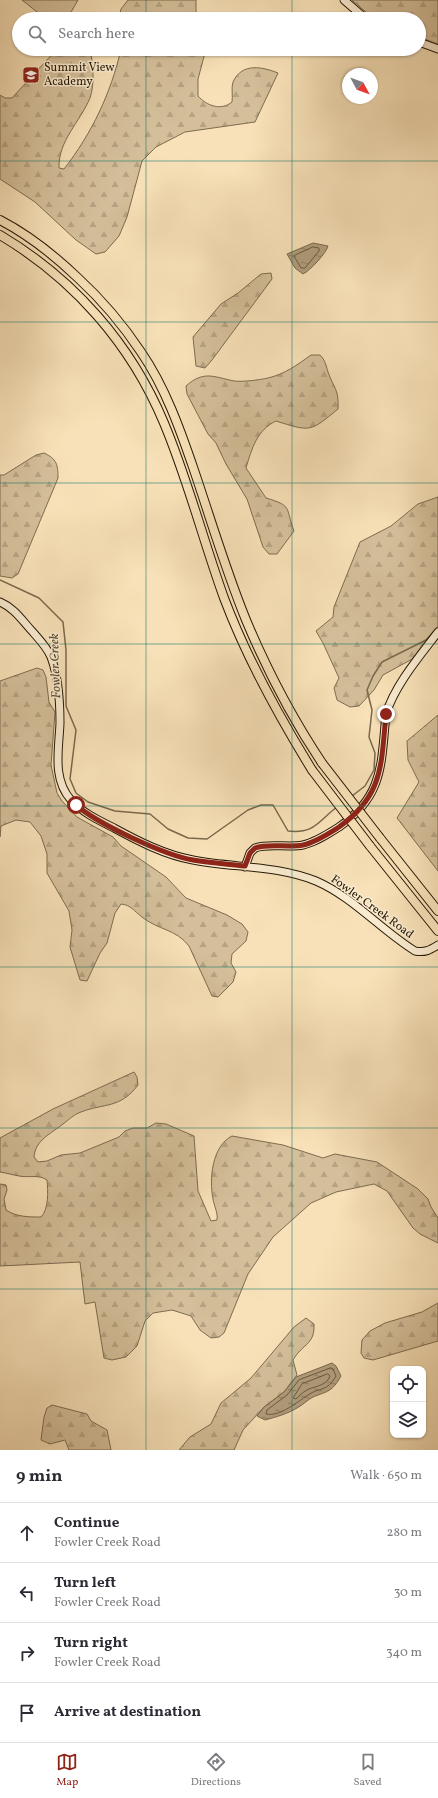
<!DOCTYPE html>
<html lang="en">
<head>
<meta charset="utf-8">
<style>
	body { margin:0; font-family:Vollkorn,serif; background:#f2f2f3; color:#2b2b33 }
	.controls { position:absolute; right:12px; bottom:12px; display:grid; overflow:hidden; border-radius:8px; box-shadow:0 1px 3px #0004 }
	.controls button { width:36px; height:36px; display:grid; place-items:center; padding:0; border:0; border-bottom:1px solid #e1e1e2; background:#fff; color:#2b2b33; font:20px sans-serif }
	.compass { position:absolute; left:342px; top:68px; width:36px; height:36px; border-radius:50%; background:#fff; box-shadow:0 1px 3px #0004; rotate:131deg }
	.stop { position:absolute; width:12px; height:12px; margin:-9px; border:3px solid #8f2418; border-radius:50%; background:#fff }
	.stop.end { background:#8f2418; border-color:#fff; box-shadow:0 1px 4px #0008 }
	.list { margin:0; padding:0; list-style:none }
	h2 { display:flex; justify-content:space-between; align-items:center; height:52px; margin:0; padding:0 16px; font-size:17px }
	h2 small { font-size:13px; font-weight:400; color:#7c7c81 }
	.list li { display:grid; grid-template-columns:26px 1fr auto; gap:12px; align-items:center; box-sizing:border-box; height:60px; padding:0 16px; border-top:1px solid #e1e1e2 }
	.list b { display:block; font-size:15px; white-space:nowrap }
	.list p { margin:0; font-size:13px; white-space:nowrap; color:#7c7c81 }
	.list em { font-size:13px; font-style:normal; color:#7c7c81 }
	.icon { flex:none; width:22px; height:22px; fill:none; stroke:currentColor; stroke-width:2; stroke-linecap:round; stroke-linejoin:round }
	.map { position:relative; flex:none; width:438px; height:1450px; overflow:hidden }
	.search { position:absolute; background:#fff; box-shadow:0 1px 3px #0004; left:12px; right:12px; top:12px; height:44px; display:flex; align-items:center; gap:10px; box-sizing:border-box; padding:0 14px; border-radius:22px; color:#7c7c81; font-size:15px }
	.sheet { height:292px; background:#fff }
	nav { display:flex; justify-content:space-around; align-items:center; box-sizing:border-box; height:56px; border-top:1px solid #e1e1e2; background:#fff; font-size:11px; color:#7c7c81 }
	nav a { display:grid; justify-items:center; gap:2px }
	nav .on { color:#8f2418 }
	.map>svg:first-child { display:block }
</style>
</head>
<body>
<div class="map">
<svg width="438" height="1450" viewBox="0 0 438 1450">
	<defs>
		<pattern id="forest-firs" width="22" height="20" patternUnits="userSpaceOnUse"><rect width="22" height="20" fill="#d4bf9a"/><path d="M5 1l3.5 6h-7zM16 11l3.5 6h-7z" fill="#b6a383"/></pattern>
		<pattern id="water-ripples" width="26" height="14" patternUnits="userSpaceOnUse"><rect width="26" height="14" fill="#b19d7b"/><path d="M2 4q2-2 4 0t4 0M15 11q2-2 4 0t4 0" fill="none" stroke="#907f63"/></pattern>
	</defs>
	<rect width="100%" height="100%" fill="#f8e1b8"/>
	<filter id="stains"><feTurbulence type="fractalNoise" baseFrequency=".005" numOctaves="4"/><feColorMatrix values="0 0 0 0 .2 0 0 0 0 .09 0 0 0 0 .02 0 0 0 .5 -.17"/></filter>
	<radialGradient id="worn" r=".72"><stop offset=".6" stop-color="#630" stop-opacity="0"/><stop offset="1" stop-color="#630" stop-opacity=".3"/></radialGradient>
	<!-- forest -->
	<path fill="url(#forest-firs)" stroke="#7d6c50" d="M128,0H196V19H119L121,9Z
		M352,0H438V44L419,37V19H374Z
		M57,49H90C93,63 95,84 90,98C80,122 58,141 59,168L64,169C92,133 111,93 121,49H206L198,79V96C207,106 221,111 232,102C233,96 231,88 233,82C242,62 263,67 278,73L255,122L185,132L156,147L142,161L127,217L119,236L105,252L96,254L76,240L35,202L0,179V95L5,98H12Z
		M271,273L272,279L212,360L205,368L196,366L193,337L221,304L238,293L261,274Z
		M311,355H320C325,360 326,365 328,372C334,389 339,389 338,409C310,432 311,432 276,421C257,430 252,448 246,468L266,498C293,506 285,507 294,531L277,554H269L263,547L247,499L226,464L216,443L208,434L187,394L186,386C204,370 214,377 234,381C244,382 259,380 268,378C285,374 297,365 311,355Z
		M44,453C57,459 58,465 58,478L18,574L12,578L0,576V475H4L36,455Z
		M438,497V629L414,658L383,675L374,690L359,706L350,707L337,700L334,688L339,678L323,643L316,631L333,617L334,607L360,542L391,526L418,504Z
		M37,668L43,670L46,677L49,702L55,712L51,765L57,793L62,801L77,817L113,837L121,846L166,877L186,898L227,915L242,924L248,932L246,941L232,954L231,963L236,972L233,982L218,997L212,996L189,946C176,929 158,930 142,917C134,911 131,905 121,904L115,913L107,943L100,953L87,981L80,980L70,947L72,930L69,911L47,873V854L41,836L30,822L16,820L1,826L0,837V681Z
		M438,715V871L397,818L419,782L408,760L407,741Z
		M134,1072L137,1077L138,1085C120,1109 104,1103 81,1112C73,1115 70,1119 63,1124C52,1133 35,1140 34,1157L38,1162L47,1161L61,1155L80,1153L119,1137L125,1131L133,1128H147L156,1123L166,1124L194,1136L198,1191L211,1221L217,1220C218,1212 214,1206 213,1199C209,1179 212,1146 232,1136L283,1145L323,1158L335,1154L377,1162L418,1189L428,1199L431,1207L438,1218V1243L420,1234L413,1228L387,1191L374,1184L336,1192L311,1203L273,1237L248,1274L224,1333L219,1337L211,1338L200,1330L191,1316L172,1310L153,1313L145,1321L137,1346L126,1357L112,1360L104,1358L95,1302L85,1304L80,1262L0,1266V1184L6,1185L7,1190L4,1199L6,1210C16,1217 29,1217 41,1217C49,1209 48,1191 47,1180C38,1174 30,1178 19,1176C13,1175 7,1173 0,1172V1138L53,1109Z
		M438,1303V1341L373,1360L364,1358L361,1353L362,1340L370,1331L385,1323L422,1312Z
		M306,1318L314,1324C315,1345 303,1343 293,1360L297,1375L284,1392L264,1407L243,1430L234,1450H179L190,1437L211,1424L221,1403L251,1378L294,1327Z
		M52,1405L87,1414L91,1421L107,1430L111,1450H69L65,1440L50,1444L41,1440L44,1417L47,1408Z"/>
	<!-- pitch -->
	<path fill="#d4bf9a" stroke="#7d6c50" d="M22,0H78L67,19H46Z"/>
	<!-- water -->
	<path fill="url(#water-ripples)" stroke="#79684c" d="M313,243L328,246C327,252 310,271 303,274L295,268L287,254Z
		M332,1363L336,1366L341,1376C332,1392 328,1391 313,1397C307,1400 303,1405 297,1408C287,1414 276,1417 265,1420L257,1416L264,1407L284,1392L296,1377Z"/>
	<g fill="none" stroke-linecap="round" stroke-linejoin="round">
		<!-- shore -->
		<path stroke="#6c5a40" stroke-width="1" d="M313,247L319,248V251L305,268H301L294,256Z
			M331,1368L333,1369L336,1376C327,1392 320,1387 308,1395C297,1402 280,1417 266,1414L267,1410L287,1395L299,1380Z
			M328,1374L330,1376C327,1385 317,1386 309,1389C304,1391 300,1395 296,1399L293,1398L302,1384Z"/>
		<!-- stream -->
		<path stroke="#79684c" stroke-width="1.5" d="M0,580L39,598L63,622L66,650V706L76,730L70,779L76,793L88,802L115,811L150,814L168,829L188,838L207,839L248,810L261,805H273L288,831C315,834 318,821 337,807
			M352,796L365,786L374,770L375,753L369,737L372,710L367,690L373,676L382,662L426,640L438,627"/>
		<!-- secondary casing -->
		<g stroke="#261805" stroke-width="9">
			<path id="secondary" d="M344,0L366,19
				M419,42L438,49
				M0,602C14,608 21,619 31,630C38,638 47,647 51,657C59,678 60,702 60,723C59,749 52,779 71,800C83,813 98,820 114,828C138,841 165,855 193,860C233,868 277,865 316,881C353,897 381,930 415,951C425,953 430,950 438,945
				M245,867L250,853L255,848C268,843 289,848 303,845C316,842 328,834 339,827C384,796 381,764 386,714C395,685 419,657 438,632"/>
		</g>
		<!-- primary casing -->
		<g stroke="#261805" stroke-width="10">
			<path id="primary" d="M0,220C29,235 55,256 78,278C102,300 123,325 141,352C165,387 180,429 194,470C211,520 226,571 246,620C267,670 292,718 322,763
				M0,235C74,279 131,344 164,423C188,480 203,540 224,598C247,659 278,715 312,770
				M380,838L438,911
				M370,846L438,931"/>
		</g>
		<!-- secondary -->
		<use href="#secondary" stroke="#faecd1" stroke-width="7"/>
		<!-- primary -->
		<use href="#primary" stroke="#f8e1b8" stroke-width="8"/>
		<!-- primary-bridge casing -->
		<g stroke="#261805" stroke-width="10" stroke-linecap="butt">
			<path id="primary-bridge" d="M322,763L380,838
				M312,770L370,846"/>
		</g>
		<!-- primary-bridge -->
		<use href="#primary-bridge" stroke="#f8e1b8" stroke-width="8"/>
	</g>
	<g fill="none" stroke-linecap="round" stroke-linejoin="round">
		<!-- route -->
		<path stroke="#8f2418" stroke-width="5" d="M76,805C98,824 164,855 193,860C210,863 228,864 245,866L250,853L255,848C269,843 288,848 303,845C316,842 328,834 339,827C384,795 381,764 386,714"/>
	</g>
	<!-- grid -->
	<path fill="none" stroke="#0f766e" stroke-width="1" stroke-opacity="0.55" d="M146,0V19M292,0V19M146,49V1450M292,49V1450M0,161H438M0,322H438M0,483H438M0,644H438M0,806H438M0,967H438M0,1128H438M0,1289H438"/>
	<!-- icons -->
	<defs>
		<g id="school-square" transform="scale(0.9)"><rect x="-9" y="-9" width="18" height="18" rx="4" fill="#8f2418" stroke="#faecd1"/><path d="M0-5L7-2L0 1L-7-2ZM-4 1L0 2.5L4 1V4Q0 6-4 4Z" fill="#fff"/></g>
	</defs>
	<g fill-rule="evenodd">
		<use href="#school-square" x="31" y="75"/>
	</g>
	<g text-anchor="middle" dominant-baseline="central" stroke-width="3" stroke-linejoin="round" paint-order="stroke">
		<!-- poi labels -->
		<g font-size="12" fill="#261805" stroke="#faecd1" text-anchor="start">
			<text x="44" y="68">Summit View<tspan x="44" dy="14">Academy</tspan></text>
		</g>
		<!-- street labels -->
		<g font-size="12" fill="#261805" stroke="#faecd1">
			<text transform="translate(372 907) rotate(36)">Fowler Creek Road</text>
		</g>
		<!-- water labels -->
		<g font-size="13" font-style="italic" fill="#5e4d34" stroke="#faecd1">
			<text transform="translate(56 666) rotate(-92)">Fowler Creek</text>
		</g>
	</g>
	<rect width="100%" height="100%" filter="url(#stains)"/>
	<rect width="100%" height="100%" fill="url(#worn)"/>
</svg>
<div class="controls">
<button><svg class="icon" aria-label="locate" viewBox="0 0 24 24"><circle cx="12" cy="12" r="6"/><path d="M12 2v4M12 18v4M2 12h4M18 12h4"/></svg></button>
<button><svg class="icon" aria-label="layers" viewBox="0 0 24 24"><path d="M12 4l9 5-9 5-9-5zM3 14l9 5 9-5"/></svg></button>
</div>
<svg class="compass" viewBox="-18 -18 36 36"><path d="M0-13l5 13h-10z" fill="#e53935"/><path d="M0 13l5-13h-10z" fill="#7c7c81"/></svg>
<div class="stop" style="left:76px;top:805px"></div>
<div class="stop end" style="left:386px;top:714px"></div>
<div class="search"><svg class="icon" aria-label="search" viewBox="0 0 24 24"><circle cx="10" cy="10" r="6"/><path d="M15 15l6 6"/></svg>Search here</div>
</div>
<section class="sheet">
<h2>9 min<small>Walk · 650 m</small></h2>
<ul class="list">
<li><svg class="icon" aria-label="ahead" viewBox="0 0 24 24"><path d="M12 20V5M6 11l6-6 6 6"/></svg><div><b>Continue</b><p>Fowler Creek Road</p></div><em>280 m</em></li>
<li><svg class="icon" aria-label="left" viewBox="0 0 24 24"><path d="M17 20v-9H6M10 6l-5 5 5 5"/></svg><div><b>Turn left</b><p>Fowler Creek Road</p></div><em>30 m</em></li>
<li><svg class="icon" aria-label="right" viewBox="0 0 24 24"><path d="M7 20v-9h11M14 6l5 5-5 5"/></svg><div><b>Turn right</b><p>Fowler Creek Road</p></div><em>340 m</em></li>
<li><svg class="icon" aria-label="arrive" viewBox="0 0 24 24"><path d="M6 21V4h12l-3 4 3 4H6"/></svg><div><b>Arrive at destination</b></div></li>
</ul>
</section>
<nav>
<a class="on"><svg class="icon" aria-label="map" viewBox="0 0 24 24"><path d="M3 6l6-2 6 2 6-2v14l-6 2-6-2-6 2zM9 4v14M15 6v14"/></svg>Map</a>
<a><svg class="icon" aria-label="directions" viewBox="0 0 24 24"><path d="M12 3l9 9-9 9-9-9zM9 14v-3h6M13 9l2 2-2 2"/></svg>Directions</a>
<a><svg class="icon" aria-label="saved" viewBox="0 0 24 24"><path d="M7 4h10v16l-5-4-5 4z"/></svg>Saved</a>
</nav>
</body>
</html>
